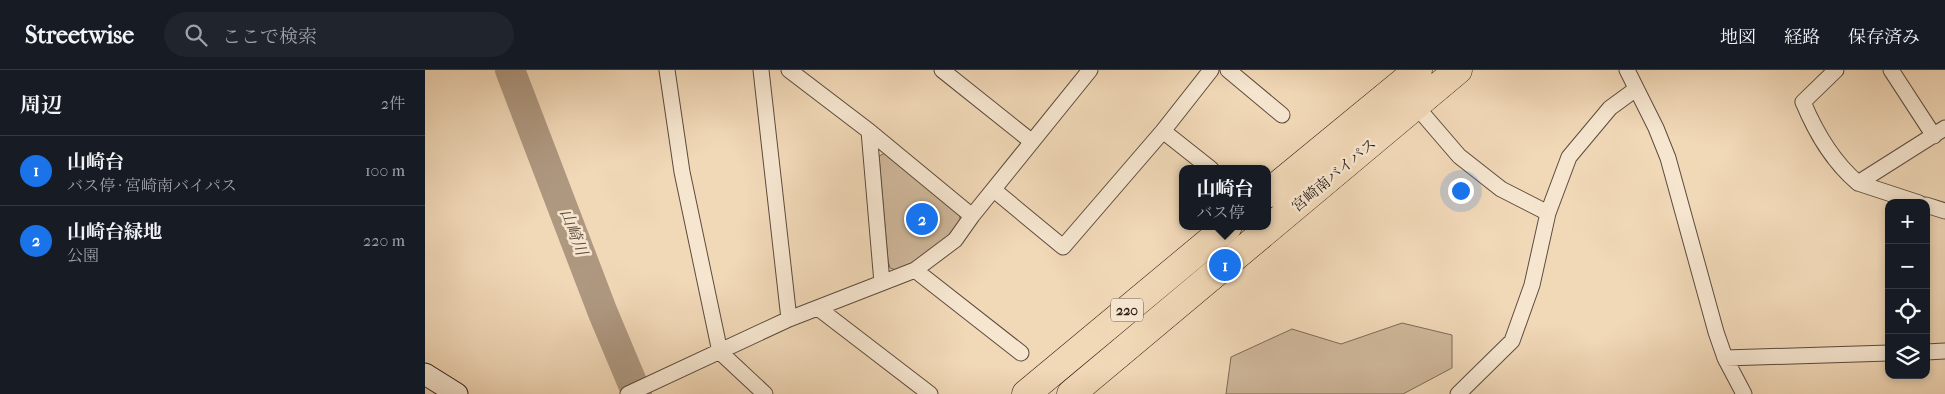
<!DOCTYPE html>
<html lang="ja">
<head>
<meta charset="utf-8">
<style>
	body { margin:0; font-family:"IM FELL French Canon","Noto Serif JP",serif; background:#20242c; color:#f1f3f6 }
	.controls { position:absolute; right:15px; bottom:15px; display:grid; overflow:hidden; border-radius:10px; box-shadow:0 2px 8px #0003 }
	.controls button { width:45px; height:45px; display:grid; place-items:center; padding:0; border:0; border-bottom:1px solid #363941; background:#171b24; color:#f1f3f6; font:25px sans-serif }
	.you { position:absolute; left:1035px; top:120px; width:18px; height:18px; margin:-12px; border:4px solid #fff; border-radius:50%; background:#1a73e8; box-shadow:0 0 0 8px #1a73e833 }
	.badge { display:grid; place-items:center; width:32px; height:32px; border-radius:50%; background:#1a73e8; color:#fff; font-size:16px; font-weight:700 }
	.pin { position:absolute; translate:-50% -50%; border:2px solid #fff; box-shadow:0 1px 5px #0006 }
	.popup { position:absolute; left:754px; top:95px; width:92px; height:65px; box-sizing:border-box; display:grid; place-content:center; border-radius:10px; background:#171b24; filter:drop-shadow(0 1px 4px #0005); font-size:16px; white-space:nowrap; color:#9ea1a6 }
	.popup b { font-size:19px; color:#f1f3f6 }
	.popup::after { content:''; position:absolute; left:50%; top:100%; margin-left:-10px; border:10px solid transparent; border-top-color:#171b24 }
	.list { margin:0; padding:0; list-style:none }
	h2 { display:flex; justify-content:space-between; align-items:center; height:65px; margin:0; padding:0 20px; font-size:21px }
	h2 small { font-size:16px; font-weight:400; color:#9ea1a6 }
	.list li { display:grid; grid-template-columns:32px 1fr auto; gap:15px; align-items:center; box-sizing:border-box; height:70px; padding:0 20px; border-top:1px solid #363941 }
	.list b { display:block; font-size:19px; white-space:nowrap }
	.list p { margin:0; font-size:16px; white-space:nowrap; color:#9ea1a6 }
	.list em { font-size:16px; font-style:normal; color:#9ea1a6 }
	.icon { flex:none; width:28px; height:28px; fill:none; stroke:currentColor; stroke-width:2; stroke-linecap:round; stroke-linejoin:round }
	.map { position:relative; flex:none; width:1520px; height:324px; overflow:hidden }
	header { display:flex; align-items:center; gap:30px; box-sizing:border-box; height:70px; padding:0 25px; background:#171b24; border-bottom:1px solid #363941 }
	header strong { font-size:24px }
	nav { display:flex; gap:28px; margin-inline-start:auto; font-size:18px }
	.search { width:350px; height:45px; background:#20242c; display:flex; align-items:center; gap:12px; box-sizing:border-box; padding:0 18px; border-radius:28px; color:#9ea1a6; font-size:19px }
	main { display:flex }
	aside { flex:1; background:#171b24 }
	.map>svg:first-child { display:block }
</style>
</head>
<body>
<header>
<strong>Streetwise</strong>
<div class="search"><svg class="icon" aria-label="search" viewBox="0 0 24 24"><circle cx="10" cy="10" r="6"/><path d="M15 15l6 6"/></svg>ここで検索</div>
<nav><a>地図</a><a>経路</a><a>保存済み</a></nav>
</header>
<main>
<aside>
<h2>周辺<small>2件</small></h2>
<ul class="list">
<li><span class="badge">1</span><div><b>山崎台</b><p>バス停 · 宮崎南バイパス</p></div><em>100 m</em></li>
<li><span class="badge">2</span><div><b>山崎台緑地</b><p>公園</p></div><em>220 m</em></li>
</ul>
</aside>
<div class="map">
<svg width="1520" height="324" viewBox="0 0 1520 324">
	<rect width="100%" height="100%" fill="#f1d8b7"/>
	<filter id="stains"><feTurbulence type="fractalNoise" baseFrequency=".004" numOctaves="4"/><feColorMatrix values="0 0 0 0 .2 0 0 0 0 .09 0 0 0 0 .02 0 0 0 .5 -.17"/></filter>
	<radialGradient id="worn" r=".72"><stop offset=".6" stop-color="#630" stop-opacity="0"/><stop offset="1" stop-color="#630" stop-opacity=".3"/></radialGradient>
	<!-- green -->
	<path fill="#cfb89b" stroke="#7d6a58" d="M462,82L534,141L536,156L512,179L474,201L465,198L463,191L454,86Z
		M977,253L1027,265V298L978,324H801L806,287L867,259L916,274Z"/>
	<g fill="none" stroke-linecap="round" stroke-linejoin="round">
		<!-- river -->
		<path stroke="#ae9880" stroke-width="30" d="M85,0L178,243L212,324"/>
		<!-- street casing -->
		<g stroke="#5c4b3e" stroke-width="17">
			<path id="street" d="M242,0L257,102L295,282L340,324
				M336,0L364,249
				M364,0L444,61L547,146
				M517,0L606,71
				M803,0L857,45
				M1202,0L1231,58L1243,88L1291,262L1300,288L1319,324
				M1411,0L1378,32C1391,63 1407,91 1433,113L1520,58
				M1466,0L1509,66
				M991,36L1034,86L1076,119L1123,143
				M444,61L457,213
				M738,61L786,99
				M1433,113L1494,133
				M569,120L638,177L738,61L786,0
				M1501,135L1520,141
				M490,200L596,283
				M393,238L505,324
				M1501,282L1520,281
				M1300,288L1464,283
				M203,324L364,249L490,200L530,170L547,146L665,0
				M1033,324L1087,271L1107,215L1123,143L1144,87L1185,38L1211,19"/>
		</g>
		<!-- secondary casing -->
		<g stroke="#2b1c15" stroke-width="23">
			<path id="secondary" d="M0,304L32,324"/>
		</g>
		<!-- highway casing -->
		<g stroke="#2b1c15" stroke-width="29">
			<path id="highway" d="M842,124L993,0
				M601,324L803,156
				M646,324L1033,0"/>
		</g>
		<!-- street -->
		<use href="#street" stroke="#f6e6d0" stroke-width="15"/>
		<!-- secondary -->
		<use href="#secondary" stroke="#f6e6d0" stroke-width="21"/>
		<!-- highway -->
		<use href="#highway" stroke="#f1d8b7" stroke-width="28"/>
	</g>
	<g text-anchor="middle" dominant-baseline="central" stroke-width="5" stroke-linejoin="round" paint-order="stroke">
		<!-- shield labels -->
		<rect fill="#f6e6d0" stroke="#68594d" stroke-width="1" x="686" y="228.5" width="32" height="23" rx="4"/>
		<g font-size="14" font-weight="bold" fill="#2b1c15">
			<text x="702" y="240">220</text>
		</g>
		<!-- street labels -->
		<g font-size="15" fill="#2b1c15" stroke="#f6e6d0">
			<text transform="translate(909 105) rotate(-40)">宮崎南バイパス</text>
		</g>
		<!-- water labels -->
		<g font-size="16" font-style="italic" fill="#59473a" stroke="#f6e6d0">
			<text transform="translate(149 162) rotate(69)">山崎川</text>
		</g>
	</g>
	<rect width="100%" height="100%" filter="url(#stains)"/>
	<rect width="100%" height="100%" fill="url(#worn)"/>
</svg>
<div class="controls">
<button>+</button>
<button>−</button>
<button><svg class="icon" aria-label="locate" viewBox="0 0 24 24"><circle cx="12" cy="12" r="6"/><path d="M12 2v4M12 18v4M2 12h4M18 12h4"/></svg></button>
<button><svg class="icon" aria-label="layers" viewBox="0 0 24 24"><path d="M12 4l9 5-9 5-9-5zM3 14l9 5 9-5"/></svg></button>
</div>
<div class="you"></div>
<div class="pin badge" style="left:800px;top:195px">1</div>
<div class="popup"><b>山崎台</b>バス停</div>
<div class="pin badge" style="left:497px;top:149px">2</div>
</div>
</main>
</body>
</html>
